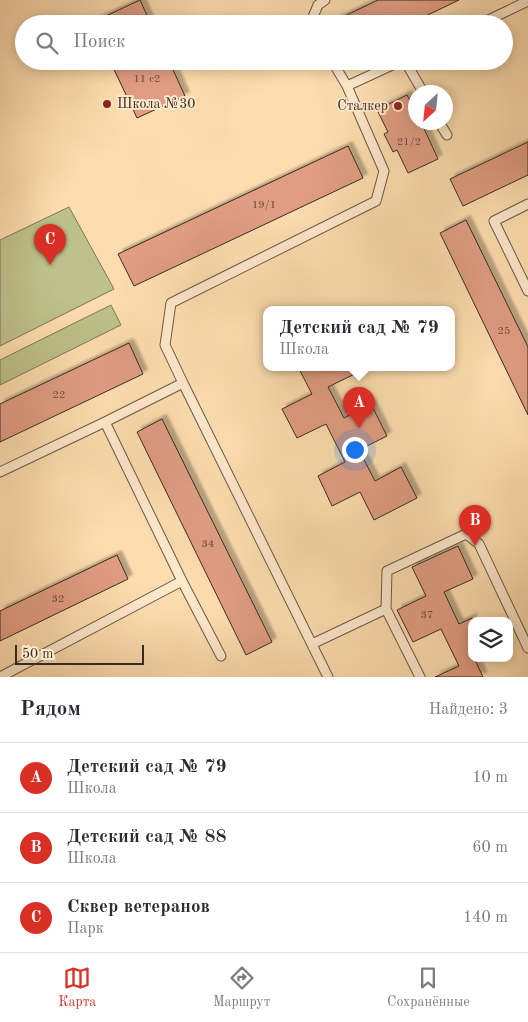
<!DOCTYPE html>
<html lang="ru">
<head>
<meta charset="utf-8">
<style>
	body { margin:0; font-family:"Old Standard TT",serif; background:#f2f2f3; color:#2b2b33 }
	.controls { position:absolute; right:15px; bottom:15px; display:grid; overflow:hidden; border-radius:10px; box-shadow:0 2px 12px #0003 }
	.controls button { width:45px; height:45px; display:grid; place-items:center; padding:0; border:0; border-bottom:1px solid #e1e1e2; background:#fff; color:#2b2b33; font:25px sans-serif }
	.compass { position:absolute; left:408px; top:85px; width:45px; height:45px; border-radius:50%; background:#fff; box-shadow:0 2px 12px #0003; rotate:207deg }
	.scale { position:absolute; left:15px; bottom:12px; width:129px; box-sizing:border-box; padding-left:5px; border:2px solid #382b26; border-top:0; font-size:14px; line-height:18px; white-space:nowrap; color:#382b26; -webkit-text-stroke:4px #fee9cb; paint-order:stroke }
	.you { position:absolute; left:354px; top:449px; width:18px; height:18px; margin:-12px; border:4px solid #fff; border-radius:50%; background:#1a73e8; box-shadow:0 0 0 8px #1a73e833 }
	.badge { display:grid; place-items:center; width:32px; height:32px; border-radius:50%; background:#d93025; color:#fff; font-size:16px; font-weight:700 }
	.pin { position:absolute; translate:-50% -41px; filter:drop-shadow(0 1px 2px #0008) }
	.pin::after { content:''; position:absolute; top:26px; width:18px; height:15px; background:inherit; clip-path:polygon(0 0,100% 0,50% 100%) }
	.popup { position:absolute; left:263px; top:306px; width:192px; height:65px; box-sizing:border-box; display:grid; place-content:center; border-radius:10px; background:#fff; filter:drop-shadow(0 1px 4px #0005); font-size:16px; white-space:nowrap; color:#7c7c81 }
	.popup b { font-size:19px; color:#2b2b33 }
	.popup::after { content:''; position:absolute; left:50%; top:100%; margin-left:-10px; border:10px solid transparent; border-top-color:#fff }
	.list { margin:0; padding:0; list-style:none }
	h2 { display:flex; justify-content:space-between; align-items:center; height:65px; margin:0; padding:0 20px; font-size:21px }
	h2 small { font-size:16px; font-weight:400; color:#7c7c81 }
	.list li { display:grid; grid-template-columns:32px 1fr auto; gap:15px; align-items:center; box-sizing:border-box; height:70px; padding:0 20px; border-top:1px solid #e1e1e2 }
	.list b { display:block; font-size:19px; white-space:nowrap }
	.list p { margin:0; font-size:16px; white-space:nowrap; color:#7c7c81 }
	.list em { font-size:16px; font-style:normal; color:#7c7c81 }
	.icon { flex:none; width:28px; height:28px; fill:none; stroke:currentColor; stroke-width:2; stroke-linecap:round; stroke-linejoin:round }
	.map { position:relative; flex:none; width:528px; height:677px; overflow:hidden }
	.search { position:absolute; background:#fff; box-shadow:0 2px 12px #0003; left:15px; right:15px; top:15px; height:55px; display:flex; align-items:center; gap:12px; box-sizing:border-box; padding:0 18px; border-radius:28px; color:#7c7c81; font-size:19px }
	.sheet { height:275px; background:#fff }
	nav { display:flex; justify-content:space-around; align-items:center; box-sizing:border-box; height:70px; border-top:1px solid #e1e1e2; background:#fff; font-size:14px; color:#7c7c81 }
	nav a { display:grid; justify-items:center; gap:2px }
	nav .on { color:#d93025 }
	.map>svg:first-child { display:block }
</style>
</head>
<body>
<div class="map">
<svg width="528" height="677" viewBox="0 0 528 677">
	<defs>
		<filter id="shadow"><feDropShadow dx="4.5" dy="-4.5" stdDeviation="1" flood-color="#0004"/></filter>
	</defs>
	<rect width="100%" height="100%" fill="#fdddaf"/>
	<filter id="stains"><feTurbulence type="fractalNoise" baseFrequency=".004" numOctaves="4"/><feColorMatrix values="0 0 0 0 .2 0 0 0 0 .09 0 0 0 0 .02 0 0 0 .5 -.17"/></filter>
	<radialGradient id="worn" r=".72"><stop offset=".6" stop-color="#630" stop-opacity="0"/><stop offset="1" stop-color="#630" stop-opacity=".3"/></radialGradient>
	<!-- green -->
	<path fill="#bec18b" stroke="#7b7658" d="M69,207L114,289L0,346V240Z
		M111,305L121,325L0,385V360Z"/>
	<!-- building -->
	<path fill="#e09d82" stroke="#382b26" filter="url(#shadow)" d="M140,0L151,24H89Z
		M378,0H459L409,24H328Z
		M110,61H169L185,96L137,118Z
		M407,95L416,112V122H421L438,159L408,173L397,150L393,152L384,134L388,132L377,110Z
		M528,142V175L463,206L450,179Z
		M348,146L363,178L134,286L118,254Z
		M466,220L528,347V415L440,233Z
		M129,343L143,374L0,442V404Z
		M298,367H369L328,387L344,418L371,404L387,436L359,450L375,481L401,467L417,498L374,520L360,492L332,506L318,476L345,462L326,424L297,438L282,409L312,394Z
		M162,419L272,642L246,655L137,432Z
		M458,546L473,579L444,592L459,624L472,618V658H474L483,677H435L459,666L441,629L413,642L397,610L426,596L412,567Z
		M117,555L128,579L0,641V611Z"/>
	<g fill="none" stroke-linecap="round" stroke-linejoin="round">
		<!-- lane casing -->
		<g stroke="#695848" stroke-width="11">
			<path id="lane" d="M310,24L318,5L325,0
				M480,24L528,1
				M405,61L423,92
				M347,86L401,61
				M439,122L447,135
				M528,204L494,221L528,291
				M183,383L328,677
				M0,472L105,422
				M182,581L221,656
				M312,644L386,609
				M0,677L182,581L105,422L183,383L165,345L171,303L376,201L384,171L347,86L332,61
				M420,677L386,609L387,571L466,534L479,544L528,648"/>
		</g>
		<!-- lane -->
		<use href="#lane" stroke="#fee9cb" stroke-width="9"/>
	</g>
	<!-- markers -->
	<g fill="#8f2418" stroke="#fee9cb" stroke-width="2">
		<circle cx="107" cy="104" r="5"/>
		<circle cx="398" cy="106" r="5"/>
	</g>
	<g text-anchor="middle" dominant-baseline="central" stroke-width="4" stroke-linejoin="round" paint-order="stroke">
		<!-- number labels -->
		<g font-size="11" fill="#62483d">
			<text x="147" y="79">11 с2</text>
			<text x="409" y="142">21/2</text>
			<text x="264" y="205">19/1</text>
			<text x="504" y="331">25</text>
			<text x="59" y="395">22</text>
			<text x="208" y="544">34</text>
			<text x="58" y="599">32</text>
			<text x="427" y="615">37</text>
		</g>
		<!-- poi labels -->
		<g font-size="14" fill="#382b26" stroke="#fee9cb" text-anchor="start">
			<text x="117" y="104">Школа №30</text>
			<text x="388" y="106" text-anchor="end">Сталкер</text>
		</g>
	</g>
	<rect width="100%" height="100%" filter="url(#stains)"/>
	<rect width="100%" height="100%" fill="url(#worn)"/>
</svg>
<div class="controls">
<button><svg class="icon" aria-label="layers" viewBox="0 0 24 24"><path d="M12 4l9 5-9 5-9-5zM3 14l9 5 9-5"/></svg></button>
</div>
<svg class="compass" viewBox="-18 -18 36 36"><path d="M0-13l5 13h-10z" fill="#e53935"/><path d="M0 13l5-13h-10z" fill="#7c7c81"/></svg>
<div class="scale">50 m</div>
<div class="you"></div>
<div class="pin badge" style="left:359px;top:428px">A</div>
<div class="popup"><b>Детский сад № 79</b>Школа</div>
<div class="pin badge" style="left:475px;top:546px">B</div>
<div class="pin badge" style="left:50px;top:265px">C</div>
<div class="search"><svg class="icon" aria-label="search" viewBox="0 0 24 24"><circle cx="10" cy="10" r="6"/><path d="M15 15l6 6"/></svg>Поиск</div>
</div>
<section class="sheet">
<h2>Рядом<small>Найдено: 3</small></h2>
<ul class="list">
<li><span class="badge">A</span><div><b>Детский сад № 79</b><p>Школа</p></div><em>10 m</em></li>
<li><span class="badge">B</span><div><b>Детский сад № 88</b><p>Школа</p></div><em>60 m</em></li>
<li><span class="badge">C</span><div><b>Сквер ветеранов</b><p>Парк</p></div><em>140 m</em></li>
</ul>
</section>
<nav>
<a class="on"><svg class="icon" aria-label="map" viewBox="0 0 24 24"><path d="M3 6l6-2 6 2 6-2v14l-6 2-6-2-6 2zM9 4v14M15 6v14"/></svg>Карта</a>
<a><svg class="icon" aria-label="directions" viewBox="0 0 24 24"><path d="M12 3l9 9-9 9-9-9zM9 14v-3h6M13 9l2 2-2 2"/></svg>Маршрут</a>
<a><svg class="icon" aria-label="saved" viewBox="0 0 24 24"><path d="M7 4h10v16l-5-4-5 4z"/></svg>Сохранённые</a>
</nav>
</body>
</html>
